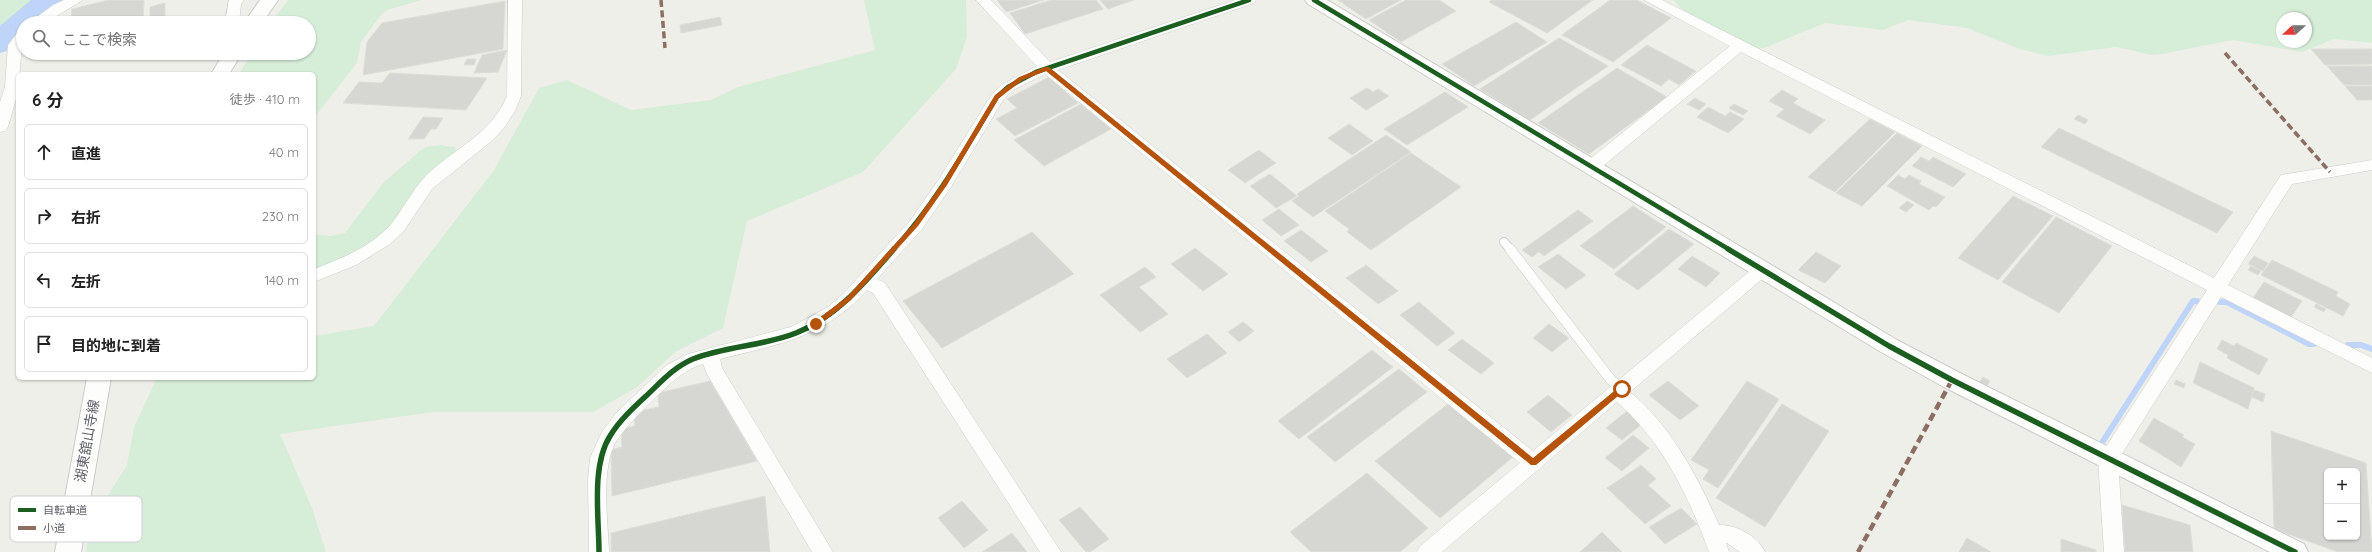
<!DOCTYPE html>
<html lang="ja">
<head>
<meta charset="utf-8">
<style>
	body { margin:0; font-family:Quicksand,"Noto Sans JP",sans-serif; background:#f6f6f6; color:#222 }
	.controls { position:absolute; right:12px; bottom:12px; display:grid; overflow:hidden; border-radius:6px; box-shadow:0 1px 3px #0004 }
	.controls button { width:36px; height:36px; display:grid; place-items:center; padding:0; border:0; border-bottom:1px solid #e0e0e0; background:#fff; color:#222; font:20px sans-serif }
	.compass { position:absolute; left:2276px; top:12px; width:36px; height:36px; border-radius:50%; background:#fff; box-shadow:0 1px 3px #0004; rotate:249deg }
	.stop { position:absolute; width:12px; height:12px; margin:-9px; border:3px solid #b45309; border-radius:50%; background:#fff }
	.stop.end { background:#b45309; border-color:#fff; box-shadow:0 1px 4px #0008 }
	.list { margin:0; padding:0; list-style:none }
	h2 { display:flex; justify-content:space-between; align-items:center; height:52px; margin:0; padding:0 16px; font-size:17px }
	h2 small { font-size:13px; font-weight:400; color:#767676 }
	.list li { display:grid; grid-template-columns:26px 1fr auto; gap:12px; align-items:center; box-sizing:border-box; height:56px; margin:0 8px 8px; padding:0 8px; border:1px solid #e0e0e0; border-radius:6px }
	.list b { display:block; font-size:15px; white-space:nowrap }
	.list em { font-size:13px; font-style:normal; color:#767676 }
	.icon { flex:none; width:22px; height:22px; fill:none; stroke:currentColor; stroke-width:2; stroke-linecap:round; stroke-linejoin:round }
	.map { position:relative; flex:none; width:2372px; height:552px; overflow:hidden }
	.search { position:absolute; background:#fff; box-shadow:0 1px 3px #0004; left:16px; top:16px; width:300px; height:44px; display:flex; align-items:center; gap:10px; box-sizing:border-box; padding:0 14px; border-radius:22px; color:#767676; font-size:15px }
	.panel { position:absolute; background:#fff; box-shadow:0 1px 3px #0004; left:16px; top:72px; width:300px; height:308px; border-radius:6px }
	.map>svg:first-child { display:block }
</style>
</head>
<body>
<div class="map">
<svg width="2372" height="552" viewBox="0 0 2372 552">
	<rect width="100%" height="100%" fill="#efefea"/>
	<!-- green -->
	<path fill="#d6edd8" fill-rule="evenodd" d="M0,0H53L0,28Z
		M288,0H422L387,10L381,15L361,42L357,63L353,68L314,118V74H239L252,53H309V23H271Z
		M864,0H966L967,37L956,69L863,172L747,221L723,328L675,352L636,388L593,412H433L280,434L312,508L326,552H86L90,524L127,465L134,427L157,378H314V336L374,326L494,170L539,88L567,80L631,110L711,100L738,87L875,50Z
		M1673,0H2372V43L2334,39L2302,52L2233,40L2162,54L2151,55L2116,47L2048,56L2020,49L1967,28L1908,20L1883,30L1825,23L1764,48H1756L1687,14ZM2282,18H2306V42H2282Z
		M439,145L455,147L456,152C444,163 430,173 419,184C404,201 397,222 379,238C362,252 335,262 314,271V234L330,236L345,233L384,182L420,151L426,147Z"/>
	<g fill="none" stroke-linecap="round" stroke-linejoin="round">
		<!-- stream -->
		<path stroke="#bfd4f9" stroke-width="6" d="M2220,302H2227L2309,344H2314
			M2348,345H2361L2372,349
			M2103,441L2193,301H2197"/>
		<!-- river -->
		<path fill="#bfd4f9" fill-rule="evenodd" d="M31,0H68L64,7L41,23H23V39L11,50L0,53V26Z"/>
	</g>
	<!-- building -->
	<path fill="#d6d6d3" stroke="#deded9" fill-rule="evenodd" d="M109,0H144L143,23H71L72,9Z
		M997,0H1044L1006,12Z
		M1051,0H1096L1103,9L1025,34L1010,13Z
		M1100,0H1134L1108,9Z
		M1338,0H1401L1366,19Z
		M1406,0H1439L1456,11L1401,42L1369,20Z
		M1492,0H1593L1547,33L1489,2Z
		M1610,0H1637L1671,18L1613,62L1562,35Z
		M505,1L503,49L363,75L367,42L382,23Z
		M165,3V19L150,23V7Z
		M720,17L722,25L681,33L680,25Z
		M1516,22L1547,42L1474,86L1442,64Z
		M1559,38L1608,66L1530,120L1480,89Z
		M1647,45L1696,71L1679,85L1669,79L1661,86L1621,65Z
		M2311,49H2372V64L2325,65Z
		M507,50L498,72L474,73L482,55Z
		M467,59H476L474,65H464Z
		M2327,66H2372V85H2344Z
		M1617,68L1667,97L1589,154L1538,123Z
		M390,73L487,78L466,110L343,103L359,82L382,83Z
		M1049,77L1078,103L1015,136L996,119L1017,108L1007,99Z
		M2345,86H2372V100H2357Z
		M1367,88L1373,92L1378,89L1389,96L1366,110L1350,98Z
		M1782,90L1798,99L1793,103L1825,120L1810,134L1776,116L1784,109L1769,101Z
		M1445,92L1468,107L1407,145L1384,129Z
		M1695,98L1706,104L1699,110L1687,104Z
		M1081,104L1111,129L1044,166L1014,140Z
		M1734,104L1748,111L1743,115L1729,108Z
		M1708,107L1725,116L1730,112L1744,119L1728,133L1697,117Z
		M2078,115L2088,120L2085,124L2074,119Z
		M423,117L443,118L436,129H431L424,139H408Z
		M1870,119L1895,132L1835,192L1808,177Z
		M1349,124L1373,141L1352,155L1328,138Z
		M2059,128L2233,212L2217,233L2041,147Z
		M1897,133L1922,146L1862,206L1836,193Z
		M1386,135L1411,152L1313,217L1292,201L1299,196L1297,194Z
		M1259,150L1276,163L1245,183L1228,170Z
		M1411,153L1461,187L1371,250L1347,232L1349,229L1325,211Z
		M1921,157L1929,161L1933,157L1966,174L1953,187L1912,166Z
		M1270,174L1297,196L1276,208L1250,186Z
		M1898,175L1905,179L1909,175L1921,181L1919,184L1945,197L1936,207L1933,206L1929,210L1887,186Z
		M2013,196L2053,216L1998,280L1958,258Z
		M1907,201L1914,205L1906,212L1899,208Z
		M1633,206L1666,227L1614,269L1580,246Z
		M1279,209L1299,225L1281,236L1262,220Z
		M1578,210L1593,221L1544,256L1539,252L1532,257L1522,250Z
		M2056,217L2112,246L2059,313L2002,282Z
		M1669,229L1694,244L1638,290L1614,274Z
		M1301,230L1328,251L1311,262L1284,241Z
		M1032,232L1074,274L942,348L903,301Z
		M1195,248L1228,274L1203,291L1171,264Z
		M1816,252L1841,266L1825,283L1798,270Z
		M1558,254L1586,275L1566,289L1538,267Z
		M1692,256L1720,273L1706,287L1678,269Z
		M2254,256L2268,263L2263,271L2248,264Z
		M2272,260L2338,292L2336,296L2350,304L2343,316L2261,275Z
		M1366,265L1398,291L1378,304L1346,278Z
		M2251,266L2261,271L2258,275L2248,270Z
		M1145,267L1156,277L1139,287L1168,314L1140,332L1100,295Z
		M2264,282L2302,301L2291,317L2253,298Z
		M1419,302L1455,333L1437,346L1400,315Z
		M2316,304L2326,309L2324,312L2314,307Z
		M1243,322L1254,331L1239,342L1228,332Z
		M1549,324L1569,338L1552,352L1533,338Z
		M1207,334L1227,353L1187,378L1167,359Z
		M1462,339L1494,363L1481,374L1448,350Z
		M2222,340L2234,346L2236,343L2268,359L2259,375L2227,358L2228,355L2217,349Z
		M1372,350L1393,367L1299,439L1278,421Z
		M2200,362L2254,388L2248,409L2193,383Z
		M1399,369L1427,392L1335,462L1307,437Z
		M1983,377L1990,381L1986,387L1979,383Z
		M2176,380L2185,384L2184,388L2174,384Z
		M710,381L757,461L612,496L611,450L622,447L621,429L635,426L634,412L659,407L658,393Z
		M1668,381L1699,406L1680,420L1649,395Z
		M1747,381L1779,399L1718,488L1703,479L1709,470L1691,460Z
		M2254,390L2265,394L2263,402L2252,397Z
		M1548,395L1572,415L1551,432L1527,412Z
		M1448,404L1513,457L1440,518L1375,461Z
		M1782,404L1829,431L1765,527L1716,498Z
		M1627,411L1642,424L1622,440L1606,428Z
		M2154,418L2184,435L2182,437L2195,444L2181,467L2139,441Z
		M2271,431L2366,463L2372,552H2338L2274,529ZM2327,471H2357V537H2327Z
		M1633,435L1649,448L1622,471L1605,458Z
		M1641,465L1656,479L1648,485L1671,506L1645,524L1607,488Z
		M1367,473L1428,528L1400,552H1311L1290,532Z
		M765,496L770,552H611V533Z
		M962,501L988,530L964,548L938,518Z
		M2122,505L2190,525L2193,552H2125Z
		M1080,507L1109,539L1090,552H1086L1059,520Z
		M1681,508L1697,524L1665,544L1649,527Z
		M1602,532L1622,552H1580Z
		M1012,533L1027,552H982Z
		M1967,538L1991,552H1959Z
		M2061,539L2096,550V552H2061Z"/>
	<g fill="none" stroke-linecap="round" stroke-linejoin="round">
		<!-- lane-far1 casing -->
		<g stroke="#cccdcc" stroke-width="10">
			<path id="lane-far1" d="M1504,242L1511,250"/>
		</g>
		<!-- lane casing -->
		<g stroke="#cccdcc" stroke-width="11">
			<path id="lane" d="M1510,249L1611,380L1622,389"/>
		</g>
		<!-- street casing -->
		<g stroke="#cccdcc" stroke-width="1">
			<path id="street" d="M64,0H83L45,23H29L53,5Z
				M229,0H244L241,4L239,23H225Z
				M508,0H522L521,96L515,111L504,128L494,139L432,189L403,232L390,244L356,265L314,282V269C341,259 373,246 392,223C406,205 415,185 432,170C461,145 491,133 507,96Z
				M976,0H991L1050,62L1235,0H1256L1254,3L1058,70L1533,451L1756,266L1762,264L1768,266L1770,270L1768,274L1630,392C1672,427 1697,476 1719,525C1736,525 1757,535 1765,552H1740L1727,543H1726L1729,552H1709C1689,497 1663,442 1617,402L1442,552H1417L1420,546L1520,463L1045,74L1013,90L1003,100L951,187L922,229L877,279L885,283L1061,552H1040L873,293L867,290C824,338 779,344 720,359L722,368L833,552H812L707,374L703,364C684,369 670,384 656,397C642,411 628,424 617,440C600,467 608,520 609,552H589L588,480L590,458L602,432L617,412L667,365L688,354L791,327L828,307L843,294L910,221L939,179L992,94L1003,84L1037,66Z
				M1644,0H1662L2214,278L2281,175L2372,160V170L2292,184L2228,285L2372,358V373L2221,297L2118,460L2124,552H2104L2098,459L2207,290L1741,52L1597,171H1585L1583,167L1585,163L1730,46Z
				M23,31L18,92L8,127L5,131L0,132V102L5,87L8,45L18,32Z"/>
		</g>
		<!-- secondary casing -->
		<g stroke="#cacbcb" stroke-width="2">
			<path id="secondary" d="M260,0H278L262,23H244Z
				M1305,0H1327L1897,340L1960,373L2304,544L2308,552H2270L1944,387L1881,352L1308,4Z
				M224,53H242L229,74H211Z
				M87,378H111L81,552H55Z"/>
		</g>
		<!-- lane-far1 -->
		<use href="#lane-far1" stroke="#fdfdfc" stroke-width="8"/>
		<!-- lane -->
		<use href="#lane" stroke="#fdfdfc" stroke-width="10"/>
		<!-- street -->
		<use href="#street" fill="#fdfdfc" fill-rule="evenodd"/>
		<!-- secondary -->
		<use href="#secondary" fill="#fdfdfc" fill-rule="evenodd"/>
		<!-- quiet-far1 -->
		<path stroke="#8d6e63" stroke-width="3.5" stroke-dasharray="7 3.5" stroke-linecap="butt" d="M661,0L665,48
			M2225,53L2330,172"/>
		<!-- quiet -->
		<path stroke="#8d6e63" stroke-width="4.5" stroke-dasharray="8 4.5" stroke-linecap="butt" d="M1858,552L1952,380"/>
		<!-- cycleway-far1 casing -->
		<g stroke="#fff" stroke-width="6">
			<path id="cycleway-far1" d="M1314,0L1730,250
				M893,250C935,204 965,150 997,97L1008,87L1036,72L1249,0"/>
		</g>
		<!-- cycleway casing -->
		<g stroke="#fff" stroke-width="8">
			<path id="cycleway" d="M1728,249L1889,346L1952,380L2295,552
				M599,552C599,518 591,466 610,436C619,421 633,408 646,396C661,382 674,367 693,359C726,346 764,346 796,333C838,316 865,282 894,249"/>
		</g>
		<!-- cycleway-far1 -->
		<use href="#cycleway-far1" stroke="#1b5e20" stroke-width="4.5"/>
		<!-- cycleway -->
		<use href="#cycleway" stroke="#1b5e20" stroke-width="5.5"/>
	</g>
	<!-- route -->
	<path fill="#b45309" d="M1045,67H1049L1533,458L1619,387H1624V391L1536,465H1531L1046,71L1023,80L999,98L947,185L918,226L851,300L818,326H814V322L847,297L914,223L943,182L995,95L1019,77Z"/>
	<g text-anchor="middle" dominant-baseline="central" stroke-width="3" stroke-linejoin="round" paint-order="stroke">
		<!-- street labels -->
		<g font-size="14" fill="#5e6169" stroke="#fff">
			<text transform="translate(87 441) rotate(-80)">湖東舘山寺線</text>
		</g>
	</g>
	<!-- legend -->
	<rect x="10" y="496" width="132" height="46" rx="6" fill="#fff" stroke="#cfd0d2" stroke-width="1"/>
	<rect x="18" y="508" width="18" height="4" fill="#1b5e20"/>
	<rect x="18" y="526" width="18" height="4" fill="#8d6e63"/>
	<g font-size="11" fill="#5e6169">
		<text x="43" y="514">自転車道</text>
		<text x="43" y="532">小道</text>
	</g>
</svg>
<div class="controls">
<button>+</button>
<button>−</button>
</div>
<svg class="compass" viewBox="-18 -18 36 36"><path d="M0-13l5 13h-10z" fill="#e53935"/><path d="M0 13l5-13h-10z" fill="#767676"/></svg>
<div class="stop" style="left:1622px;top:389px"></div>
<div class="stop end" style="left:816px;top:324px"></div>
<div class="search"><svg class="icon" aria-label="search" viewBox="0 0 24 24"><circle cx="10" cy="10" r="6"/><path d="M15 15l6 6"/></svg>ここで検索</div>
<section class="panel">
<h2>6 分<small>徒歩 · 410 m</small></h2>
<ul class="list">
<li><svg class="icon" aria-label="ahead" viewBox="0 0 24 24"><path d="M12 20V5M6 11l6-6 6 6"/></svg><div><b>直進</b></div><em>40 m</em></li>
<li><svg class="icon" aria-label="right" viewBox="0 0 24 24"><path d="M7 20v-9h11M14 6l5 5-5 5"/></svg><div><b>右折</b></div><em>230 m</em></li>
<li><svg class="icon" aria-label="left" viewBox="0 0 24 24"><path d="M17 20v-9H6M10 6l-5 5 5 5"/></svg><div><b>左折</b></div><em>140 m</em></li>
<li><svg class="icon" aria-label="arrive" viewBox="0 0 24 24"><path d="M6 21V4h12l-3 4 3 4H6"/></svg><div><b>目的地に到着</b></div></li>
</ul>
</section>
</div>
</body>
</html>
